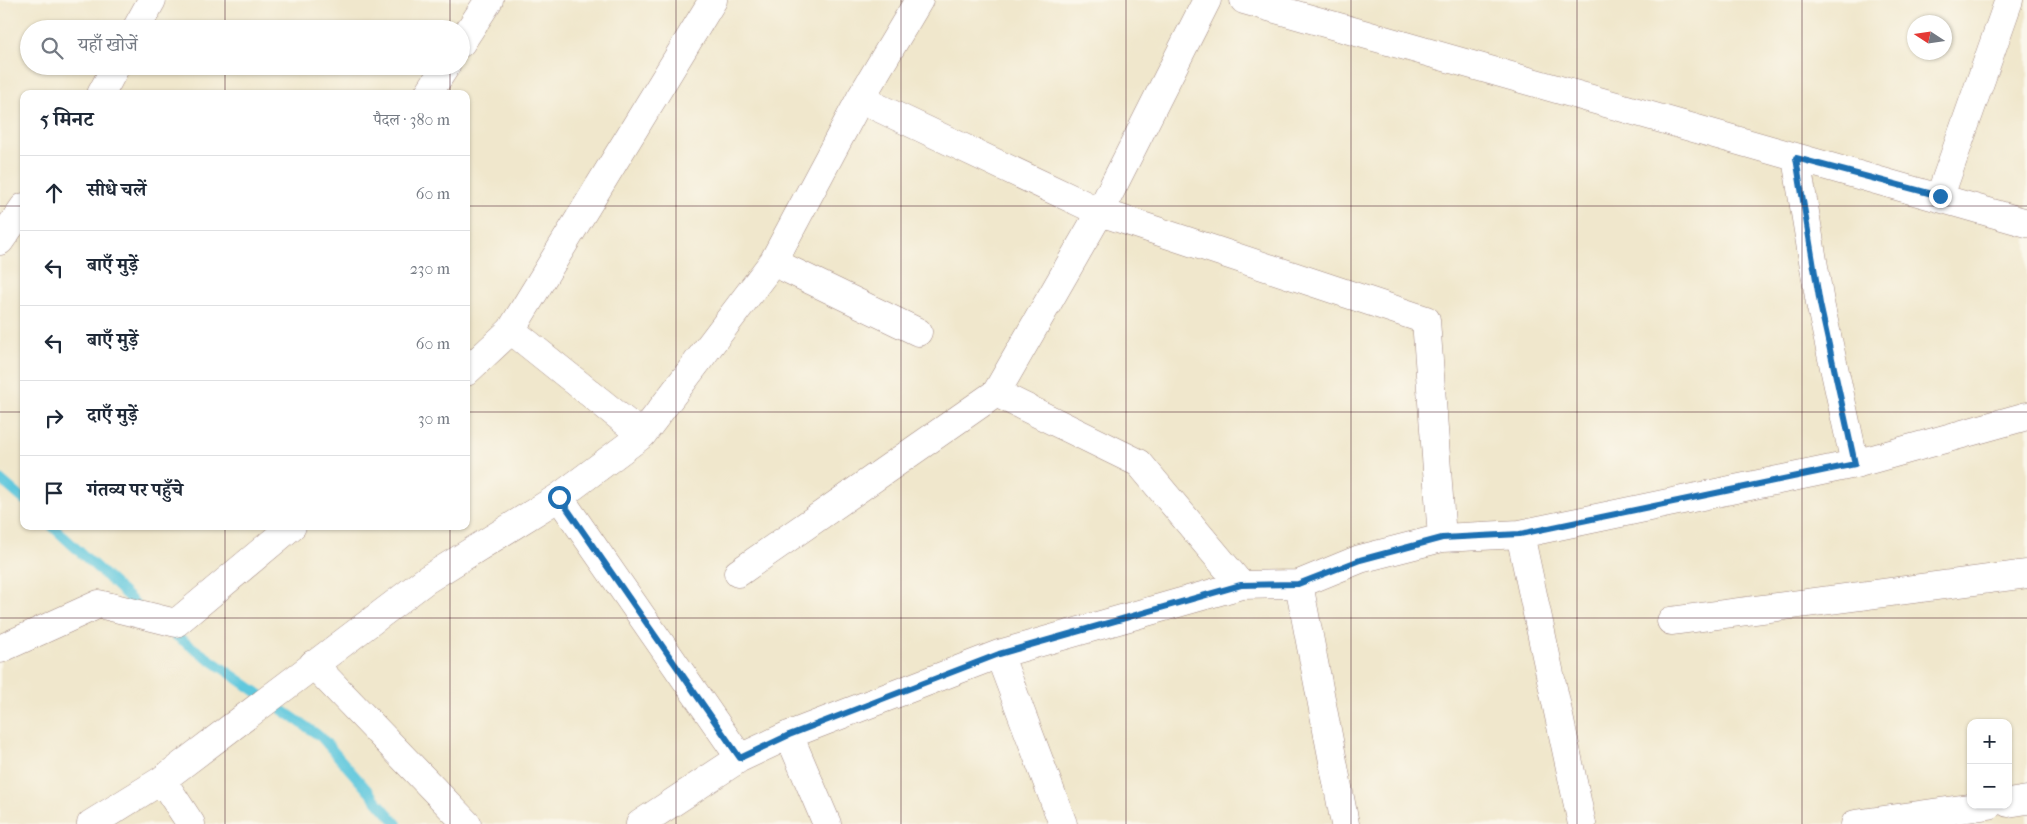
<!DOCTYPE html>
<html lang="hi">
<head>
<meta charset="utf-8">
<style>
	body { margin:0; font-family:"IM FELL French Canon","Noto Serif Devanagari",serif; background:#f6f6f7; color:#1f2937 }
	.controls { position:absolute; right:15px; bottom:15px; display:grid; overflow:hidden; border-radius:10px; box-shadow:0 1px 4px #0004 }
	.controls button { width:45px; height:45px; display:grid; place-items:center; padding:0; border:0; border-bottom:1px solid #e0e1e3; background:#fff; color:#1f2937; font:25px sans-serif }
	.compass { position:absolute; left:1907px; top:15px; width:45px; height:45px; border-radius:50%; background:#fff; box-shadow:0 1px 4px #0004; rotate:282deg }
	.stop { position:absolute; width:15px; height:15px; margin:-11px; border:4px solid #1f6fb2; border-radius:50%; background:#fff }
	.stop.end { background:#1f6fb2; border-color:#fff; box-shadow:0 1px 5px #0008 }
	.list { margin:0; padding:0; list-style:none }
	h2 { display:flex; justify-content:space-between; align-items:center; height:65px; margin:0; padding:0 20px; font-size:21px }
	h2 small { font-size:16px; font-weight:400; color:#747a83 }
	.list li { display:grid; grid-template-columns:32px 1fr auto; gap:15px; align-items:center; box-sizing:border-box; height:75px; padding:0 20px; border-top:1px solid #e0e1e3 }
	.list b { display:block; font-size:19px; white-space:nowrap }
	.list em { font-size:16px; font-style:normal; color:#747a83 }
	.icon { flex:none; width:28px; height:28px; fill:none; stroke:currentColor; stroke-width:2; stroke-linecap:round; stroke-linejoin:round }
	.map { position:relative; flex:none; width:2027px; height:824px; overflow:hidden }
	.search { position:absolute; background:#fff; box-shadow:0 1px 4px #0004; left:20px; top:20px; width:450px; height:55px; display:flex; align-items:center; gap:12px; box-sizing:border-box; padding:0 18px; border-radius:28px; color:#747a83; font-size:19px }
	.panel { position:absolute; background:#fff; box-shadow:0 1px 4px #0004; left:20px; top:90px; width:450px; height:440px; border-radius:10px }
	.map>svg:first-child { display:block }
</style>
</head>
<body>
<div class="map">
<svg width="2027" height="824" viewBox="0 0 2027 824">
	<rect width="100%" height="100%" fill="#fbf7ec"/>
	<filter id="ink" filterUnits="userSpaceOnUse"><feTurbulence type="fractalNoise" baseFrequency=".02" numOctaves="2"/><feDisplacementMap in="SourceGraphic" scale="10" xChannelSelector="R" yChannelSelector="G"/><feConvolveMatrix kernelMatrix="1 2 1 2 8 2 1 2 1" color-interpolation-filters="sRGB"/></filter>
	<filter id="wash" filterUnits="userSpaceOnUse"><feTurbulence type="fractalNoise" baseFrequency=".0096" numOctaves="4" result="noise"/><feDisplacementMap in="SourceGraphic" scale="20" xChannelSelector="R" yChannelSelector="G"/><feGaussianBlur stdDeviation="1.12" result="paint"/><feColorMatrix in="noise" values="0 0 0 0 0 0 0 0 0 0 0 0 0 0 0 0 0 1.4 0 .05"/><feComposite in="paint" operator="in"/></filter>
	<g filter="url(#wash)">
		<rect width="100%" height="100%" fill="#f0e7cc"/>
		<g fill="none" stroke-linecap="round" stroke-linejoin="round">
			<!-- stream -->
			<path stroke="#60c8dd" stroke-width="10" d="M0,479L24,500
				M52,526L137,605
				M166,629L321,737L397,824"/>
		</g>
	</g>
	<g filter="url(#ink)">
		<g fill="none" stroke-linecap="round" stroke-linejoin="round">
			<!-- street casing -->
			<g stroke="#9d837c" stroke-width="29">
				<path id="street" d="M1244,0L2027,223
					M136,29L152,0
					M461,43L489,0
					M101,94L116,66
					M428,94L446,66
					M860,99L1100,212L1426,320L1442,538
					M1796,158L1820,303L1855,464
					M1940,196L2009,0
					M0,241L24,207
					M773,262L918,332
					M511,330L642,435
					M466,372L511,330L713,0
					M996,393L1139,463L1241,585
					M559,497L740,758
					M1520,534L1582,824
					M738,573L996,393L1100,212L1207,0
					M1299,584L1345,824
					M1671,621L2027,574
					M0,649L99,604L176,623L292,526
					M999,654L1063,824
					M313,664L467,824
					M789,735L827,824
					M162,780L191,824
					M2008,803L2027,800
					M91,824L162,780L426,580L559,497L642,435L773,262L860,99L919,0
					M640,824L740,758L789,735L999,654L1241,585L1299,584L1360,559L1442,538L1520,534L1855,464L2027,416
					M1855,824L1989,805"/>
			</g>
			<!-- street -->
			<use href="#street" stroke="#fff" stroke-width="28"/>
		</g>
	</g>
	<g fill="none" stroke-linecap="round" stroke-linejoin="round" filter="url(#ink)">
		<!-- route -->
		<path stroke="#1f6fb2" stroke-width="6" d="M559,497L740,758L789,735L999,654L1241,585L1298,584L1360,560L1442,538L1520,534L1855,464L1820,304L1796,158L1940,196"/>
	</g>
	<!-- grid -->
	<path fill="none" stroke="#4a1f2b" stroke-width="1" stroke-opacity="0.55" d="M225,0V29M450,0V29M676,0V824M901,0V824M1126,0V824M1351,0V824M1577,0V824M1802,0V824M225,66V94M450,66V94M0,206H24M466,206H2027M0,412H24M466,412H2027M225,526V824M450,526V824M0,618H2027"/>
</svg>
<div class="controls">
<button>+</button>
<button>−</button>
</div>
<svg class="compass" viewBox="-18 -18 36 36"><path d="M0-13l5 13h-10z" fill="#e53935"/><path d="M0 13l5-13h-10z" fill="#747a83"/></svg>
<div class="stop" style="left:559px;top:497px"></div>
<div class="stop end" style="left:1940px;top:196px"></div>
<div class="search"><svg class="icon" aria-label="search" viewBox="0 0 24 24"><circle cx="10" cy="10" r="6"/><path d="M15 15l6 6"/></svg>यहाँ खोजें</div>
<section class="panel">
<h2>5 मिनट<small>पैदल · 380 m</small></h2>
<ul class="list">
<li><svg class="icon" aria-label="ahead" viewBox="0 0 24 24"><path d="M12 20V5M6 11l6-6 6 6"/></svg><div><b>सीधे चलें</b></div><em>60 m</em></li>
<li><svg class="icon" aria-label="left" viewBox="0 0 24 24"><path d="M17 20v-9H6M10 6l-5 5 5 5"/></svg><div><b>बाएँ मुड़ें</b></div><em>230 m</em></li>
<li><svg class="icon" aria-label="left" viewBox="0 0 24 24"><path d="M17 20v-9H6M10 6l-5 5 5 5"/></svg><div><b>बाएँ मुड़ें</b></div><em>60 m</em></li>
<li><svg class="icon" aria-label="right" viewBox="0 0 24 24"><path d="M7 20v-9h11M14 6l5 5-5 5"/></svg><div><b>दाएँ मुड़ें</b></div><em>30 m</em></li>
<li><svg class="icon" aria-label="arrive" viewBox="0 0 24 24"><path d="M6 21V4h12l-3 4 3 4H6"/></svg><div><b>गंतव्य पर पहुँचे</b></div></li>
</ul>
</section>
</div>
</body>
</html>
